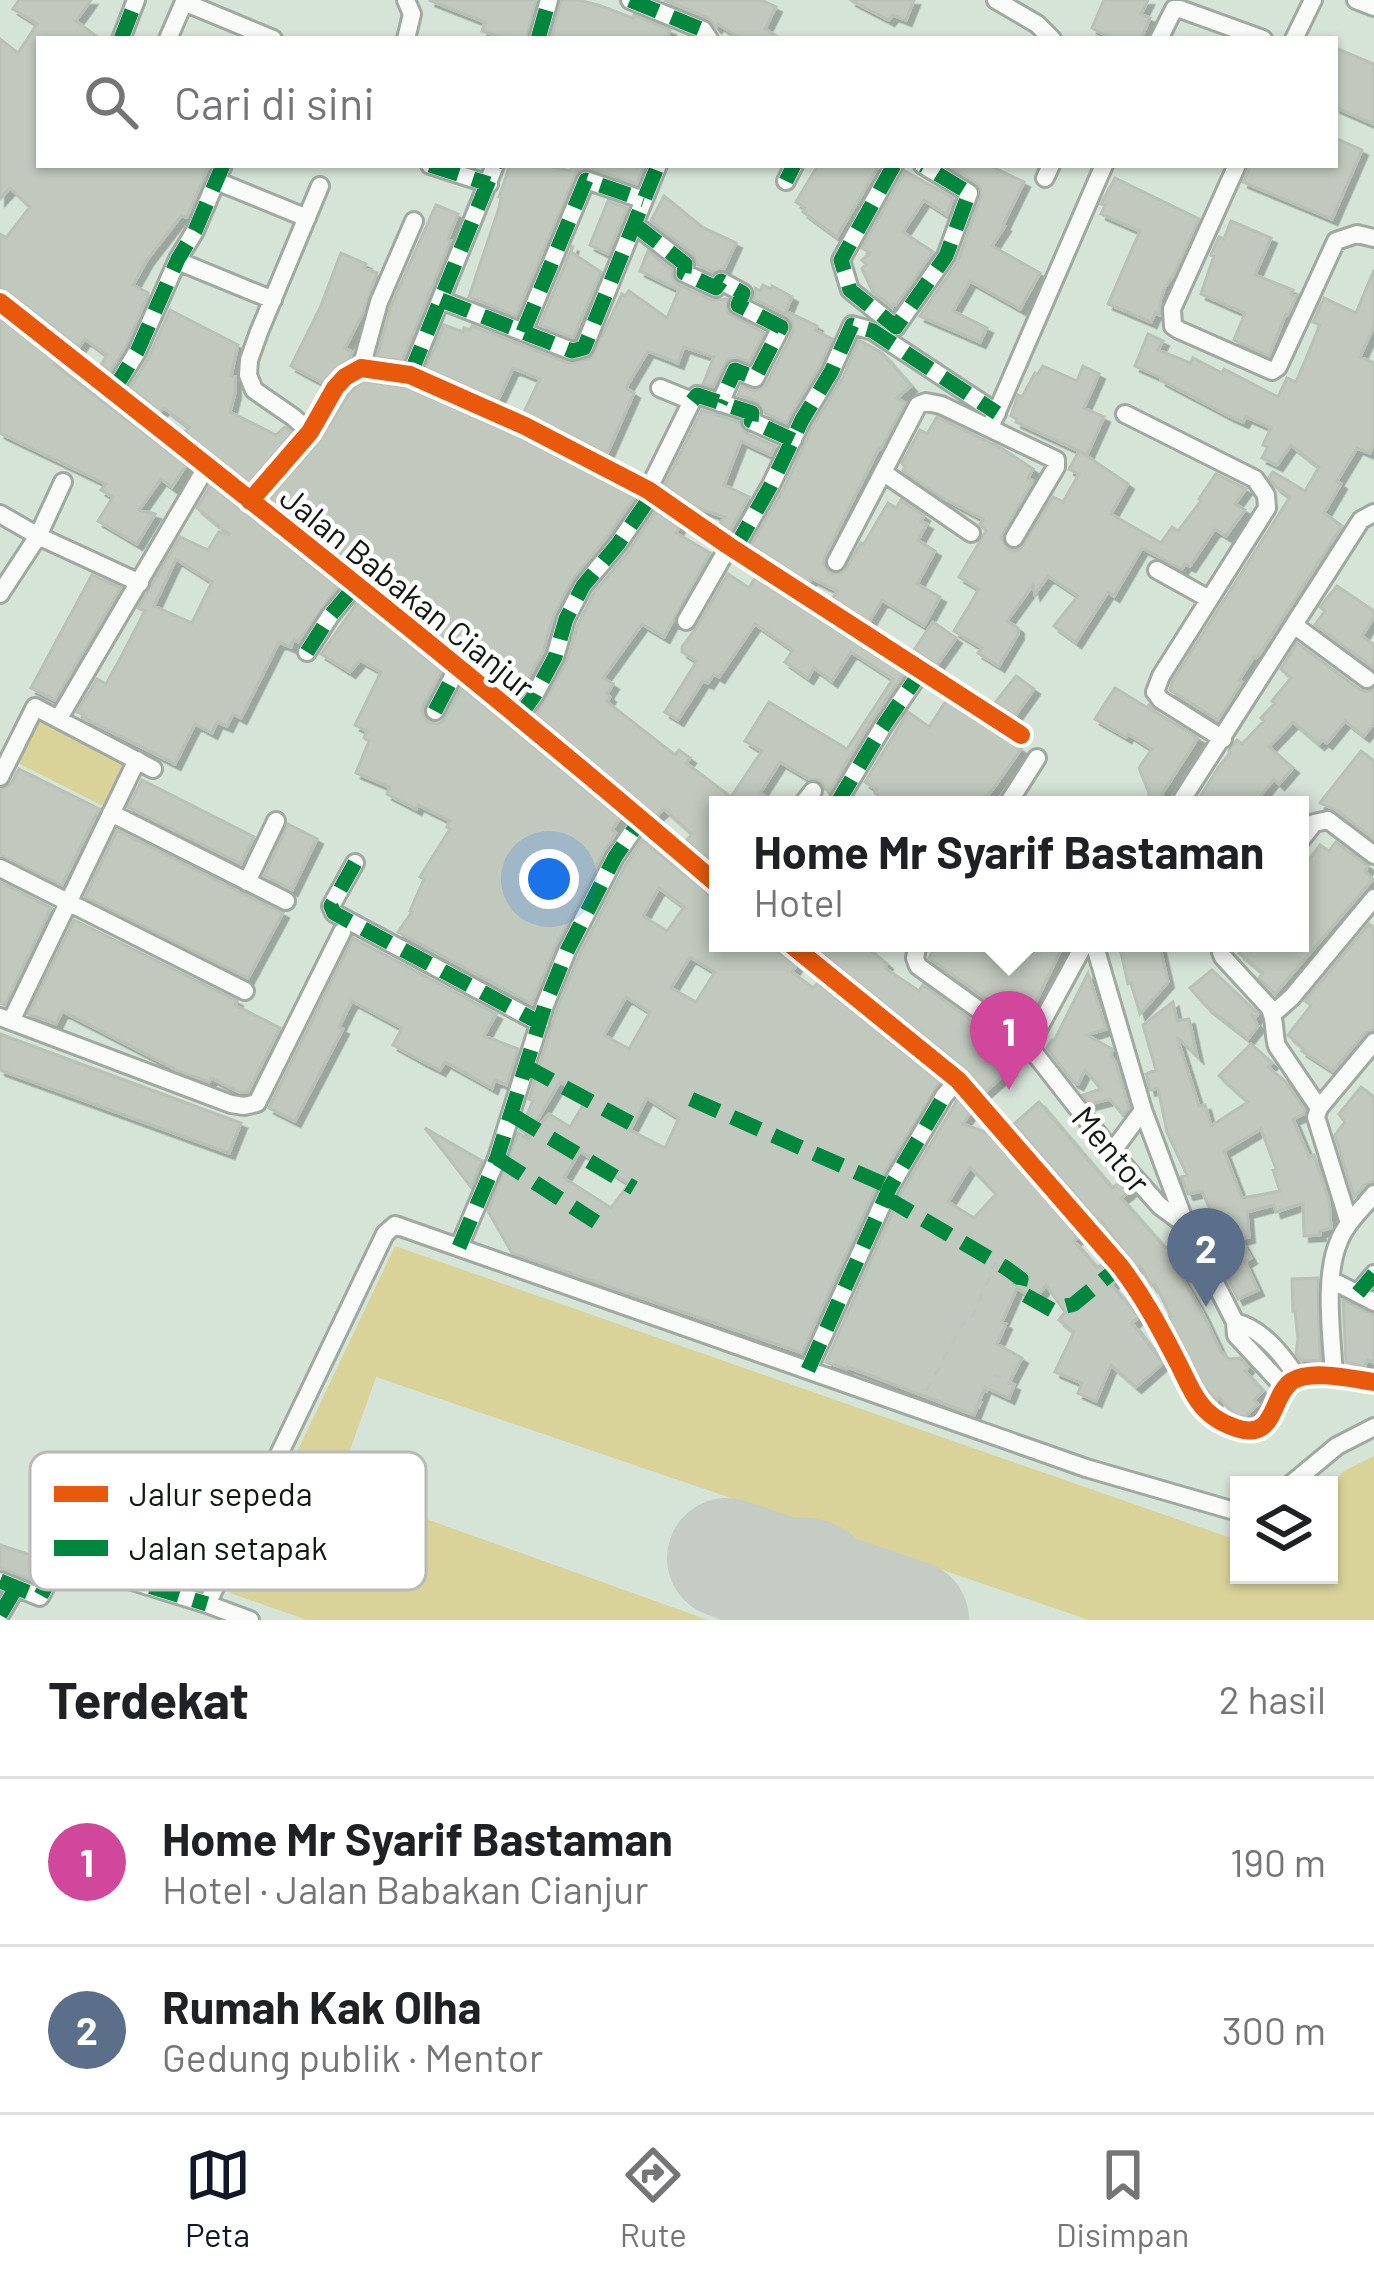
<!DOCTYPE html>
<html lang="id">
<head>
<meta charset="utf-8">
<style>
	body { margin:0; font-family:Barlow,sans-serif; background:#f6f6f6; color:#202124 }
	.controls { position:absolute; right:36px; bottom:36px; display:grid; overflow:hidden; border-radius:0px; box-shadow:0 3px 9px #0004 }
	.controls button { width:108px; height:108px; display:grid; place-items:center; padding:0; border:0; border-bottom:3px solid #e0e0e0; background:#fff; color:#202124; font:60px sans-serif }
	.you { position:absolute; left:549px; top:879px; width:42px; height:42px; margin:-30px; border:9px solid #fff; border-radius:50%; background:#1a73e8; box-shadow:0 0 0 18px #1a73e833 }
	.badge { display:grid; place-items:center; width:78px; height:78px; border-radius:50%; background:#111827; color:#fff; font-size:39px; font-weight:700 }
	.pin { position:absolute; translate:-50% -99px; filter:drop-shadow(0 3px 6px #0008) }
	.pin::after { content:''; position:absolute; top:63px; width:42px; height:36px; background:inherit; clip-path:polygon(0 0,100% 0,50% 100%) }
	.popup { position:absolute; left:709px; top:796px; width:600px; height:156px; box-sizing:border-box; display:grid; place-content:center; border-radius:0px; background:#fff; filter:drop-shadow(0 3px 9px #0005); font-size:39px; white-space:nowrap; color:#757577 }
	.popup b { font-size:45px; color:#202124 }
	.popup::after { content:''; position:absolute; left:50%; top:100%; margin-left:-24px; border:24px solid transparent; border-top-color:#fff }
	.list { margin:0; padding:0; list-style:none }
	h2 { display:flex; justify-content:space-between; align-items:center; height:156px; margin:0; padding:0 48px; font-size:51px }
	h2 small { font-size:39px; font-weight:400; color:#757577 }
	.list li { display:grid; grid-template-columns:78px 1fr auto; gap:36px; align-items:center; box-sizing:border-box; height:168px; padding:0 48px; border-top:3px solid #e0e0e0 }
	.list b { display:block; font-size:45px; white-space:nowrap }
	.list p { margin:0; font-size:39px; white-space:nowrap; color:#757577 }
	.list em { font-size:39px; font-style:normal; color:#757577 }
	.icon { flex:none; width:66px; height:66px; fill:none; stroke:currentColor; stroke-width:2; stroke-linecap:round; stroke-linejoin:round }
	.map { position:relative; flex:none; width:1374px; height:1620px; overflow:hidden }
	.search { position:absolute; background:#fff; box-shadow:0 3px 9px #0004; left:36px; right:36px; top:36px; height:132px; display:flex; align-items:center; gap:30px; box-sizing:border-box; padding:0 42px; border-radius:0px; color:#757577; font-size:45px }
	.sheet { height:492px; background:#fff }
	nav { display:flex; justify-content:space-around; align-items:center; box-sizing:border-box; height:168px; border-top:3px solid #e0e0e0; background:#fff; font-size:33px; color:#757577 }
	nav a { display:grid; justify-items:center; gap:6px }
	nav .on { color:#111827 }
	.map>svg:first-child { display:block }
</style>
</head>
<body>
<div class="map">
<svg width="1374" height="1620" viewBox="0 0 1374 1620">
	<defs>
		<filter id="shadow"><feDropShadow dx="5.5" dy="5.5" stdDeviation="0" flood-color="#0004"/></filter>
	</defs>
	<rect width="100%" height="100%" fill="#d6e3d7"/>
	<!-- green -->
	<path fill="#d9d39a" d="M39,721L124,765L103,806L18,763Z
		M395,1246L1228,1537L1239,1538V1575H1329V1485L1344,1471L1374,1456V1620H1089L376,1377L337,1487L708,1620H307L230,1593Z"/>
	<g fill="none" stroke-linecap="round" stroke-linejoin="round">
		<!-- taxiway -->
		<path stroke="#c4ccc4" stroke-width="48" d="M745,1620C742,1611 739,1602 740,1592C745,1553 795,1529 829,1548C850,1560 851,1586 868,1601C877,1609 891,1613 902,1618"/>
		<!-- runway -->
		<path stroke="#c4ccc4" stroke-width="120" d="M727,1558L909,1620"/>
	</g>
	<!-- building -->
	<path fill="#c1c9be" stroke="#b9c0b6" stroke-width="3" fill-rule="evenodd" filter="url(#shadow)" d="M19,0H91L76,21L100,39H39V165H209L187,217L181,216L147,260L133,285L148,293V296L126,346L110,372L101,365L107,355L85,339L80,346L73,343L8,292L0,289V234L6,238L30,207L10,188L0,199V39L18,53L37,24L13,9Z
		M429,0H536L526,39H507L482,31L485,22Z
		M561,0H578L598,5L633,18L634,15L670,30L666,39H551Z
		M664,0H761L776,7L765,29L781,39H741L718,24L716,27L708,18Z
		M850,0H914L906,20L893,15L889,20Z
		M1104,0H1148L1141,14L1150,18L1141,39H1114L1092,28Z
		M1335,48L1374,64V124L1335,107Z
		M1335,138L1362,150L1332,219L1243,182L1251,165H1335Z
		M510,165H544L570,171L572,167L567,165H644L637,184L590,168L577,171L516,316L469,297L499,208L501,198L499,197Z
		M818,165H879L837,237L803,212L805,208L796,202Z
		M948,165H988L1024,182L1003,225L1005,226L992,246L1040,273L1020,309L970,281L953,311L987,328L980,342L920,316L958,261L981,196L980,187L976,183Z
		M905,171L953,198L947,215L924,200L903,232L933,252L896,305L893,304L892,307L873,292L862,269L866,264L862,260L870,253L862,248Z
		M1115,178L1199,219L1173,276L1165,287L1160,301V315L1155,313L1151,322L1108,304L1140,231L1101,214L1105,205L1101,204Z
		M664,196L702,227L736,243L724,269L712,272L698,265L693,254L651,221Z
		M608,201L627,208L608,254L590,245Z
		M436,205L458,214L448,239L451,240L402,361L377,357L391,306Z
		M1231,221L1271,238L1255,275L1293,290L1291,294L1297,296L1288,315L1286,314L1269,356L1234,340L1245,313L1201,294L1214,256L1211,255L1219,237L1224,239Z
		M573,245L571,252L601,272L573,338L540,325Z
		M648,251L672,270V278L677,284L712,300L727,299L728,313L764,333L749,362L739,358L728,359L713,387L703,384L714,357L684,347L678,363L648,351L626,388L634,393L607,454L524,412L540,379L513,368L498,400L426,368L444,325L463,332L464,328L470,330L472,326L569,363L591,358L622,294L625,296L629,291L667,318L679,290L640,271Z
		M341,253L366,264L364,268L377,273L363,313L345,348L352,352L350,359L336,368L323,383L291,366L320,308Z
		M1374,270V326L1360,357L1374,363V443L1370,453L1357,448L1337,481L1341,484L1324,513L1342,526L1261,652L1256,658L1254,657L1239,680L1242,682L1218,720L1170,690L1172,682L1290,497L1275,486L1269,477L1273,472L1305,491L1319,467L1291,445L1277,465L1262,458L1268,447L1263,445L1271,428L1246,417L1243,422L1229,416L1161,380L1162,378L1135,366L1148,334L1163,341L1158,350L1190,363L1193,358L1222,373L1224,369L1278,397L1287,378L1296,382L1320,325L1313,322L1324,298L1356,313Z
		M763,285L771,289L772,286L792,297L786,311L817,326L815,330L832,339L820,366L786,423L765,413L757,401L738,395L742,386L755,391L766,385L793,332L792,321L788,316L754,299L755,288L760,291Z
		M170,310L238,345L231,376L235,377V393L230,412L276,435L285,427L292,433L249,483L185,432L189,427L164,408L160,412L130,388L149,357Z
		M0,318L56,362L54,364L186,465L172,487L161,479L139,510L155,514L137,544L98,521L113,497L101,490L106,484L0,433Z
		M859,340L882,353L911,386L897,398L905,403L881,449L879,448L825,556L823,564L831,574L844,572L861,543L864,544L888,503L896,508L901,500L924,516L921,521L927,524L918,540L935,551L917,584L940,597L924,626L882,600L869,622L833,598L837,591L811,578L809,583L751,545L783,490L813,426L843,377Z
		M1043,366L1077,381L1083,366L1099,374L1084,408L1104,417L1087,455L1081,452L1128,484L1111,514L1161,543L1172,527L1178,531L1201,501L1199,499L1216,474L1246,489L1235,504L1245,510L1226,536L1215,529L1190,566L1185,564L1182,569L1142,548L1114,596L1108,592L1076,642L1054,626L1078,596L1048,576L1035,594L1033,585L1007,621L1018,628V634L999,666L978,653L982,648L954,631L979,589L959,577L986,531L980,524L983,519L941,497L903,471L905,467L902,463L920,430L927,434L937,417L1001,448L1033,469L1028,478L1033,481L1001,537L1007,548L1015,551L1021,548L1053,497L1063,502L1079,474L1069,469L1079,451L1016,422L1017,419L1011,416L1018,395L1022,397L1035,373L1038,374Z
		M363,381L406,387L519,437L635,497L608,536L572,580L554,615L543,652L516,699L269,499L320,440L348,396L346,395Z
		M702,410L739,422L746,433L775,446L771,455L741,441L724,485L749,497L730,531L720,524L724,517L693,506L664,486Z
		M211,485L338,587L298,642L294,639L291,647L279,642L241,718L233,714L227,726L217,722L212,733L195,724L175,764L84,718L86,716L77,712L97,679L106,684L121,657L145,611L138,608L180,537L208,550L219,532L230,535L197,508ZM176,559L212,582L192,623L154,606Z
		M656,511L679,527L676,533L710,553L664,637L642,624L603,678L613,684L607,694L610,697L607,702L675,755L679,750L690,758L686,763L731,797L762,751L745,741L769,702L847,749L893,679L851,652L832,681L814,668L808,678L785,662L793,650L755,624L719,677L714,674L708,683L703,681L678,720L665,712L697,661L682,652V647L697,627L728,574L749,588L755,578L904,674L871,721L830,791L825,789L820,780L809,779L780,762L760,793L779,805H718V868L686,841L692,834L664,809L656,816L536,715L566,663L578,624L594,593L628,552Z
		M92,575L121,588L55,700L31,688Z
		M1337,586L1374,611V617L1362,636L1374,645V668L1315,625L1325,611L1320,607Z
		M358,602L442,671L423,706L422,713L428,722L437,724L443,721L462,687L620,818L612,830L616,833L604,851L556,945L532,1004L398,932L412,912L410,911L424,879L420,877L450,829L447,827L450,821L418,805L416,809L387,794L390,787L356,773L369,741L364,738L367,731L355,725L381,672L360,660L350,672L321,654Z
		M933,622L956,638L937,665L914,650Z
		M1297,643L1359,689L1367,692L1374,689V723L1364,736L1345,721L1327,743L1323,740L1319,744L1293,722L1269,747L1293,768L1279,784L1274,779L1253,805H1195L1218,768L1230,753L1229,750L1237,740L1242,744L1264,721L1261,718L1275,703L1272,701L1291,678L1281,669Z
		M1016,676L1034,689L1015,716L995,703Z
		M1115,688L1151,710L1148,704L1154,711L1198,738L1162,794V805H1149V793L1139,768L1152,749L1128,734L1126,737L1095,719Z
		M946,701L1021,749L995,786L980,805H871L878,795L875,793L877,790L865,782L908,712L929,727Z
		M1361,751L1374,761V839L1336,810L1320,803Z
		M19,769L99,809L62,885L0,855V790L11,784Z
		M142,780L254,837L241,864L128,807Z
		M288,824L317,839L292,890L264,876Z
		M117,830L283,913L248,978L85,897Z
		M642,840L710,895L718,898V943H767L796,966L792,972L813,988L818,983L940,1082L879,1181L802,1353L512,1253L488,1211L518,1133L528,1139L549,1114L570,1127L588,1097L560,1082L529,1134L520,1130L533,1101L529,1099L557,1009L579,956L626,864ZM659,888L684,907L667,931L643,916ZM690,957L715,972L696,1002L671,988ZM626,997L650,1012L629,1049L604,1035ZM647,1098L679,1118L665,1148L630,1130ZM580,1151L629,1184L611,1208L564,1178Z
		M1336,842L1368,866L1365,872L1373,879L1275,994L1259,978L1263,973L1239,953L1247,943H1300V856L1308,861L1320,845L1329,851Z
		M0,882L51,908L5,1005L0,1003Z
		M74,920L237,1001L235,1005L280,1028L248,1092H239L211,1078L209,1082L181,1072L62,1011L56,1024L28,1014Z
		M1369,924L1374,928V1029L1364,1034L1333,1071L1302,1051L1304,1049L1288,1035L1310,1007L1311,1005L1305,1001Z
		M353,938L496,1014L484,1036L518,1049L507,1085L495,1080L492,1088L445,1062L440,1070L420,1060L393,1045L402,1028L352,1001L339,1027L343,1029L295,1121L269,1108Z
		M828,943H862L887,964L885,968L919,991L923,985L974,1022L971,1026L1010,1070L985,1092L966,1070L820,952Z
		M937,943H1064L1026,1023L999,1008L929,958Z
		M1119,943H1159L1168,982L1140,1014L1131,983L1128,984Z
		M1212,970L1258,1014L1255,1018L1251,1014L1258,1026L1248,1039L1207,1007L1190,988Z
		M1088,973L1106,1029L1087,1035L1112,1049L1111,1056L1116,1063L1129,1108L1123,1115L1110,1099L1090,1104L1083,1095L1101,1089L1085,1070L1078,1084L1073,1082L1047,1048L1052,1040L1054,1041Z
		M1173,1002L1177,1021L1189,1019L1197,1056L1177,1037L1199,1106L1205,1105L1211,1126L1248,1102L1219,1076L1251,1044L1272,1063L1268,1067L1286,1082L1305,1110L1304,1114L1293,1119L1309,1157L1314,1155L1329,1200L1331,1228L1320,1231V1235L1304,1236L1303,1203L1276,1212L1274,1205L1247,1212L1249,1237L1240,1239L1251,1258L1245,1262L1258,1290L1238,1299L1208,1239L1217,1236L1211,1212L1202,1191L1188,1194L1181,1177L1187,1175L1167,1132L1158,1088L1150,1090L1146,1074L1156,1070L1143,1025ZM1261,1129L1276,1169L1273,1170L1280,1191L1242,1198L1224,1151Z
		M0,1034L241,1123L229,1153L0,1070Z
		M1361,1087L1374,1097V1181L1365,1185L1354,1197L1335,1135L1345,1122L1339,1114Z
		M958,1099L970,1113L963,1124L988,1133L1069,1226L1077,1238L1074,1241L1097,1268L1102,1264L1110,1274L1115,1281L1111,1285L1137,1314L1139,1317L1132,1323L1163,1363L1136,1387L1111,1365L1096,1401L1078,1393L1082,1383L1055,1372L1074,1332L1059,1320L1065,1312L1046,1285L1035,1300L1017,1288L1002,1322L1006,1324L997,1344L1022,1358L1009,1383L1014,1385L1009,1398L985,1387L974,1415L848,1367L847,1369L826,1362L901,1193ZM970,1167L996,1194L974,1218L948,1202Z
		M1039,1102L1112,1188L1121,1182L1130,1191L1121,1198L1165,1248L1170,1246L1182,1267L1177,1269L1202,1312L1221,1352L1229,1359L1240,1358L1248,1367L1245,1371L1263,1391L1254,1400L1258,1404L1244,1417L1234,1414L1219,1397L1217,1400L1205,1388L1168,1317L1171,1316L1155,1284L1152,1286L1140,1266L1137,1268L1102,1222L1091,1213L1014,1124Z
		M425,1128L482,1161L471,1187L452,1162Z
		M1318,1278L1320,1361L1301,1360L1296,1354L1298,1339L1295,1311H1293L1292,1279Z
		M1343,1300L1374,1315V1363L1368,1360L1364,1367L1346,1362Z
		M0,1545L46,1560L34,1581L0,1568Z"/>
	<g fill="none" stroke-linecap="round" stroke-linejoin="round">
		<!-- minor casing -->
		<g stroke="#a0a9a1" stroke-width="22">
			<path id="minor" d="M406,0L412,14L406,39
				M630,0L703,30L709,39
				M996,0L1037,24L1052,39
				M1356,0L1374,7
				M121,39L136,0
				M168,39L184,2L273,39
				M538,39L549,0
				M1159,39L1174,9H1180L1263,39
				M1294,39L1313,0
				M430,165L489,184
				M894,165L841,260L850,290L896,327L946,256L969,193L923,165
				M1237,165L1172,309L1173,326L1179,330L1272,371L1278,367L1336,241L1357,234L1374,238
				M1045,178L1051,165
				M786,181L794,165
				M226,185L307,218
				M634,224L685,264L684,273L716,288L721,281L743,293L738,305L781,327L755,378L735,370L720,403
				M185,264L273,300
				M441,300L572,351L584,348L658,165
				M0,302C242,493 485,684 718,885
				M523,332L586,180L644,200
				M361,368L379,302L414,221
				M410,375L495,165
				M113,391L137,352L178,259L195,231L223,165
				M692,401L697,395L752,413L751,421L793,440
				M1125,414L1255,479L1266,495L1267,508L1161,676L1155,692L1161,700L1223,739
				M992,423L1104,165
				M310,432L293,417L254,390L248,375L249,360L259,332L320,186
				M884,473L971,533
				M648,490L692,401L660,388
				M250,501L310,432L335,388L345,377L361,368L410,375L525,426L648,490L729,546L1021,735
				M0,514L38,536L140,583
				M734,550L771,485L802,420L831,372L852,325L873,331L997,413
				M836,562L918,405L926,402L941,405L1056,460V467L1014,538
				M1157,570L1209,599
				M0,594L38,536L63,482
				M686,621L729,546
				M1294,625L1367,679
				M307,652L330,616L355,586
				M435,711L457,669
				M59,718L207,466
				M518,718L534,696L555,657L566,619L583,586L618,544L653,493
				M0,777L35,707L153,769
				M802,805L813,791
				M836,805L882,728L922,670
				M1007,805L1037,758
				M1182,805L1183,798L1361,520L1374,513
				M111,813L286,901
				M1300,841L1314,823L1328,820L1374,855
				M355,863L331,906L334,913L540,1023
				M0,868L245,991
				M247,882L276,821
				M789,943L958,1080L1120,1266C1143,1296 1160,1328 1177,1361C1184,1374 1190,1390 1199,1402C1208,1415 1221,1423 1236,1428C1277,1442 1270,1396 1292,1381C1311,1369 1353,1379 1374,1382
				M918,943L915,958L918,966L1029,1046L1112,1152L1160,1206L1186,1225
				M1094,943L1143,1110L1186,1225L1235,1322L1236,1335L1285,1388
				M1225,943L1221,952L1223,957L1269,1007C1276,1019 1273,1033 1277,1046L1319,1108L1316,1117L1349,1223
				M1273,1014L1292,997L1374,898
				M0,1017L231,1104L244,1106L257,1103L342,932
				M11,1021L137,760
				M1029,1046L1085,943
				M1319,1108L1374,1042
				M1112,1152L1143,1110
				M459,1247L497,1158L545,1005L567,951L615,857L641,819
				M1331,1280L1374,1302
				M1358,1293L1374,1274
				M1235,1322C1263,1329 1282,1355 1298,1378
				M808,1370L890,1187L944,1096L958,1080
				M1334,1376C1332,1336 1323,1278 1339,1241C1346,1223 1362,1209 1374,1194
				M1290,1485L1337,1446L1374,1427
				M0,1581L40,1597L61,1559L207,1604L250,1620
				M207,1604L385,1234L395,1225L1086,1468L1231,1510H1239
				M0,1615L16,1588"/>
		</g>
		<!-- path -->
		<path stroke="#bfc3c0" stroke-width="3" stroke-dasharray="9 9" stroke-linecap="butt" d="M926,1391L968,1315L972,1317L996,1262
			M978,1409L995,1375L1016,1385"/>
		<!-- minor -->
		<use href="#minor" stroke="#f9fbf9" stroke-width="16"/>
		<!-- quiet -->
		<path stroke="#00873e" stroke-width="15" stroke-dasharray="30 15" stroke-linecap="butt" d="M630,0L703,30L709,39
			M121,39L136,0
			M538,39L549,0
			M430,165L489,184
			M894,165L841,260L850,290L896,327L946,256L969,193L923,165
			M786,181L794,165
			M634,224L685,264L684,273L716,288L721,281L743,293L738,305L781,327L755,378L735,370L720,403
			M441,300L572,351L584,348L658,165
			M523,332L586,180L644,200
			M410,375L495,165
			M113,391L137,352L178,259L195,231L223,165
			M692,401L697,395L752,413L751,421L793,440
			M734,550L771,485L802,420L831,372L852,325L873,331L997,413
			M307,652L330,616L355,586
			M435,711L457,669
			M518,718L534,696L555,657L566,619L583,586L618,544L653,493
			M836,805L882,728L922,670
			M355,863L331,906L334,913L540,1023
			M525,1066L636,1126
			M691,1099L890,1187
			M512,1115L634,1188
			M497,1158L596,1222
			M885,1197L1006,1268L1021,1279L1018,1291L1052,1310L1074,1304L1120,1266
			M459,1247L497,1158L545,1005L567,951L615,857L641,819
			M1358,1293L1374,1274
			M808,1370L890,1187L944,1096L958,1080
			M0,1581L40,1597L61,1559L207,1604
			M0,1615L16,1588"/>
		<!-- cycleway casing -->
		<g stroke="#fff" stroke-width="26">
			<path id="cycleway" d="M0,302C242,493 485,684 718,885
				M250,501L310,432L335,388L345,377L361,368L410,375L525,426L648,490L729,546L1021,735
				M789,943L958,1080L1120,1266C1143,1296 1160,1328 1177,1361C1184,1374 1190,1390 1199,1402C1208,1415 1221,1423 1236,1428C1277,1442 1270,1396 1292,1381C1311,1369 1353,1379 1374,1382"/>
		</g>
		<!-- cycleway -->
		<use href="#cycleway" stroke="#e8590c" stroke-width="18"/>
	</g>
	<g text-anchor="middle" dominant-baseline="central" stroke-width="9" stroke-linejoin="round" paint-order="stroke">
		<!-- street labels -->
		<g font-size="33" fill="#111912" stroke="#fff">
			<text transform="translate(408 591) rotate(39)">Jalan Babakan Cianjur</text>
			<text transform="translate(1112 1149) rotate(50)">Mentor</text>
		</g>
	</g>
	<!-- legend -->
	<rect x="30" y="1452" width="396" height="138" rx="18" fill="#fff" stroke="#b8bab8" stroke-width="3"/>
	<rect x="54" y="1486" width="54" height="16" fill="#e8590c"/>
	<rect x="54" y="1540" width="54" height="16" fill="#00873e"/>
	<g font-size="33" fill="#111912">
		<text x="129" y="1506">Jalur sepeda</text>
		<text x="129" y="1560">Jalan setapak</text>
	</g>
</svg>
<div class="controls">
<button><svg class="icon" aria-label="layers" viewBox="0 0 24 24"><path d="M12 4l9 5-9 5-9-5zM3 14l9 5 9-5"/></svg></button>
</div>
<div class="you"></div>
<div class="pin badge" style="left:1009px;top:1090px;background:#d1479c">1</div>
<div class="popup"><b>Home Mr Syarif Bastaman</b>Hotel</div>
<div class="pin badge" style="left:1206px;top:1307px;background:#5c6f8a">2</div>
<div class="search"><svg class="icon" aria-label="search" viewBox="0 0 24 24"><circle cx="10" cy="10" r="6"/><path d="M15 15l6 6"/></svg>Cari di sini</div>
</div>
<section class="sheet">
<h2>Terdekat<small>2 hasil</small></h2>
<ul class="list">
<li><span class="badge" style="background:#d1479c">1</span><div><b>Home Mr Syarif Bastaman</b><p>Hotel · Jalan Babakan Cianjur</p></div><em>190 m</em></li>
<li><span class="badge" style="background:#5c6f8a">2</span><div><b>Rumah Kak Olha</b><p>Gedung publik · Mentor</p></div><em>300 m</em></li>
</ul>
</section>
<nav>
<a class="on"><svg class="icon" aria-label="map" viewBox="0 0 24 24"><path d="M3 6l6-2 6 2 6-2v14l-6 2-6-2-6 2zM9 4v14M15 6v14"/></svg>Peta</a>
<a><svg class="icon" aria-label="directions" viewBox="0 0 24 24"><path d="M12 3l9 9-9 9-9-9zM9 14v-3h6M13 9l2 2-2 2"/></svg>Rute</a>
<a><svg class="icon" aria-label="saved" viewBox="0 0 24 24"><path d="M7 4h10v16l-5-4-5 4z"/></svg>Disimpan</a>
</nav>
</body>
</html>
